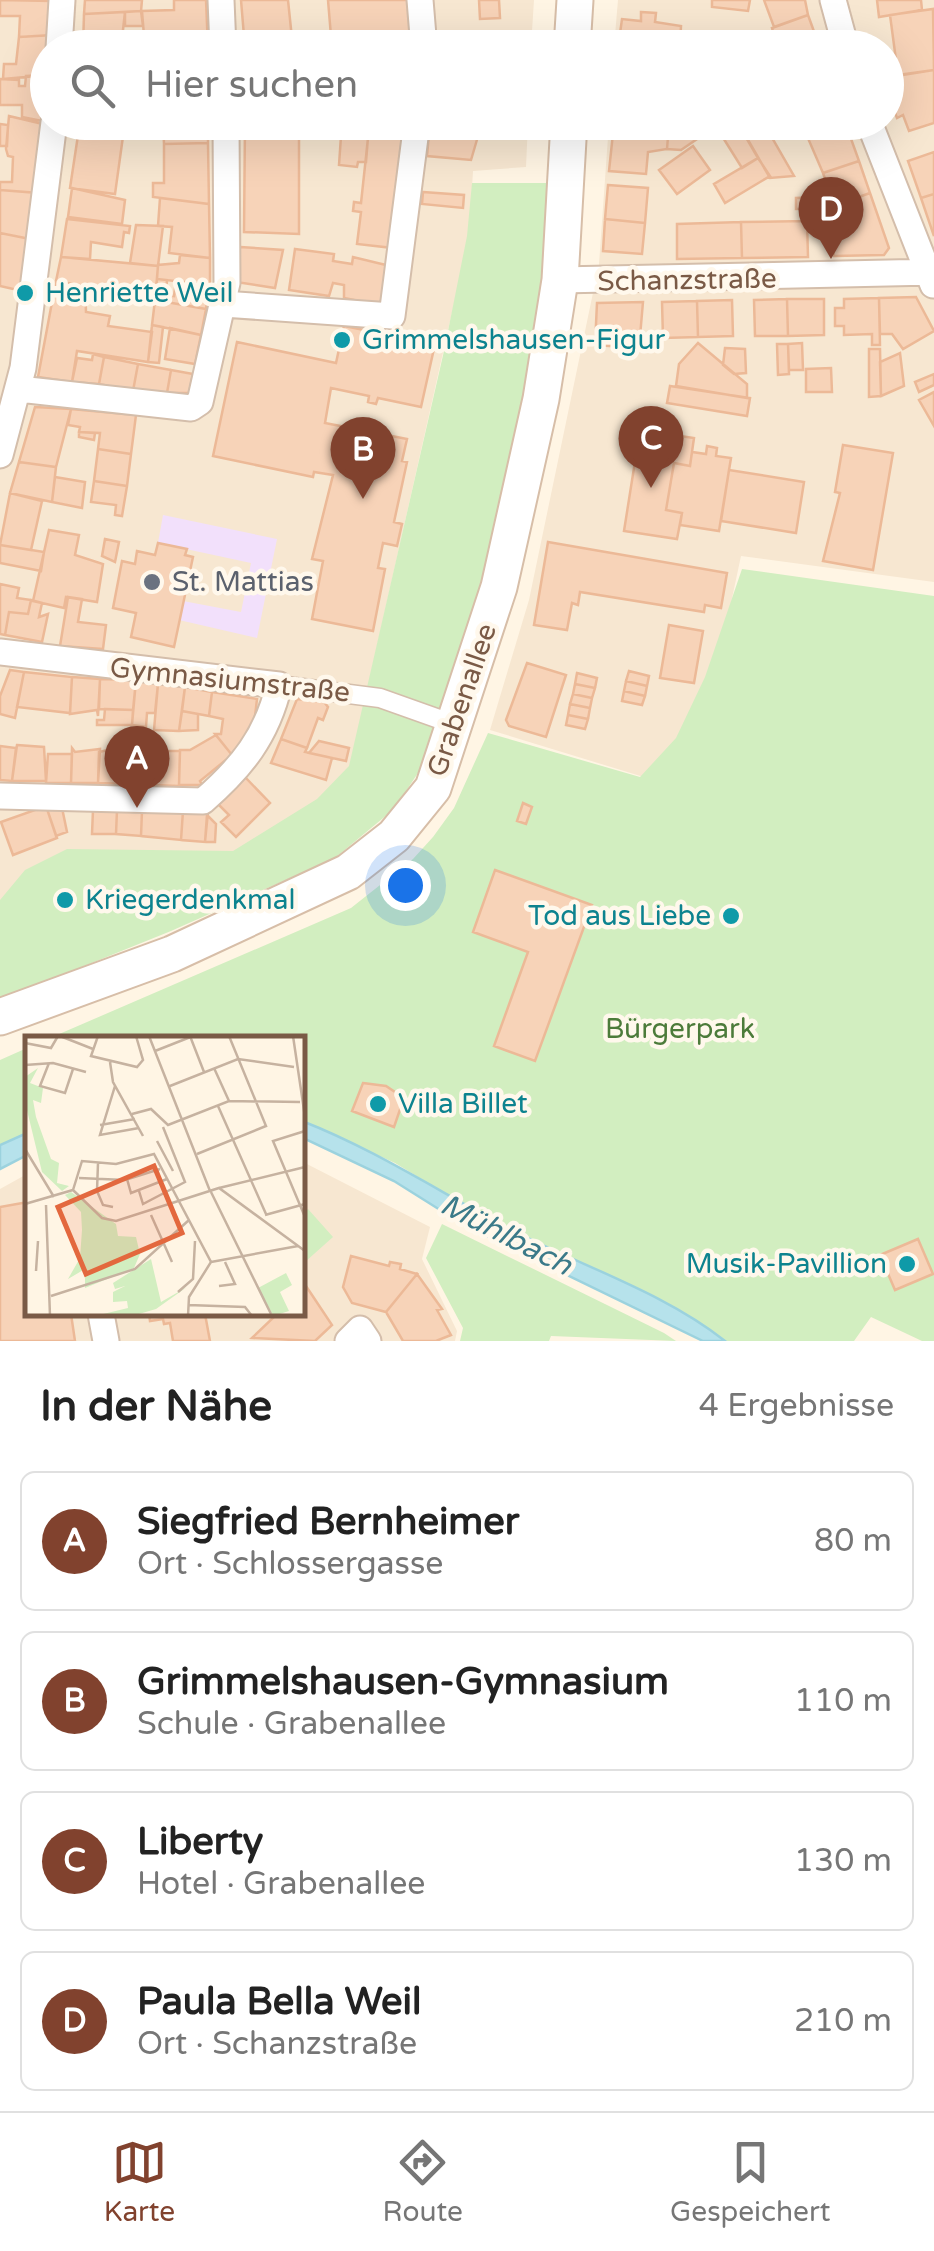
<!DOCTYPE html>
<html lang="de">
<head>
<meta charset="utf-8">
<style>
	body { margin:0; font-family:"Varela Round",sans-serif; background:#f6f6f6; color:#222 }
	.you { position:absolute; left:405px; top:885px; width:35px; height:35px; margin:-25px; border:8px solid #fff; border-radius:50%; background:#1a73e8; box-shadow:0 0 0 15px #1a73e833 }
	.badge { display:grid; place-items:center; width:65px; height:65px; border-radius:50%; background:#81422e; color:#fff; font-size:32px; font-weight:700 }
	.pin { position:absolute; translate:-50% -82px; filter:drop-shadow(0 2px 5px #0008) }
	.pin::after { content:''; position:absolute; top:52px; width:35px; height:30px; background:inherit; clip-path:polygon(0 0,100% 0,50% 100%) }
	.list { margin:0; padding:0; list-style:none }
	h2 { display:flex; justify-content:space-between; align-items:center; height:130px; margin:0; padding:0 40px; font-size:42px }
	h2 small { font-size:32px; font-weight:400; color:#767676 }
	.list li { display:grid; grid-template-columns:65px 1fr auto; gap:30px; align-items:center; box-sizing:border-box; height:140px; margin:0 20px 20px; padding:0 20px; border:2px solid #e0e0e0; border-radius:15px }
	.list b { display:block; font-size:38px; white-space:nowrap }
	.list p { margin:0; font-size:32px; white-space:nowrap; color:#767676 }
	.list em { font-size:32px; font-style:normal; color:#767676 }
	.icon { flex:none; width:55px; height:55px; fill:none; stroke:currentColor; stroke-width:2; stroke-linecap:round; stroke-linejoin:round }
	.map { position:relative; flex:none; width:934px; height:1341px; overflow:hidden }
	.search { position:absolute; background:#fff; box-shadow:0 10px 40px #0002; left:30px; right:30px; top:30px; height:110px; display:flex; align-items:center; gap:25px; box-sizing:border-box; padding:0 35px; border-radius:55px; color:#767676; font-size:38px }
	.sheet { height:770px; background:#fff }
	nav { display:flex; justify-content:space-around; align-items:center; box-sizing:border-box; height:140px; border-top:2px solid #e0e0e0; background:#fff; font-size:28px; color:#767676 }
	nav a { display:grid; justify-items:center; gap:5px }
	nav .on { color:#81422e }
	.map>svg:first-child { display:block }
</style>
</head>
<body>
<div class="map">
<svg width="934" height="1341" viewBox="0 0 934 1341">
	<rect width="100%" height="100%" fill="#fff5e4"/>
	<!-- residential -->
	<path fill="#f7e7d1" d="M0,0H534L531,47L48,48V122L528,123L526,167L473,171L469,237L350,766L317,801L231,855L0,907Z
		M618,0H934V582L741,556L712,692L647,778L490,730L529,600L599,264L609,123L886,122V48L614,47Z
		M303,1162L430,1227L422,1259L457,1331L455,1341H0V1189L27,1174L28,1314H302Z"/>
	<!-- education -->
	<path fill="#f2e0fb" d="M163,515L277,539L257,638L179,620L183,601L241,612L251,563L158,543Z"/>
	<!-- green -->
	<path fill="#d2eec0" d="M472,183H549L547,281L491,579L422,767L394,809L335,858L171,931L0,1000V900L25,870L67,849L233,851L317,799L349,766L444,351L467,236Z
		M742,569L934,596V1341H922L871,1317L854,1341H725L710,1330L466,1206L395,1163L303,1121L302,1038H50L351,908L413,859L433,837L454,808L488,733L640,777L676,738L705,677Z
		M27,1048V1133L0,1145V1060Z
		M308,1209L333,1237L305,1262L303,1214Z
		M442,1224L664,1333L676,1341L551,1336L549,1341H460L463,1328L426,1258Z"/>
	<!-- water -->
	<path fill="#b6e2eb" stroke="#9bd2de" stroke-width="2.5" d="M302,1121C379,1151 447,1197 520,1234C587,1268 666,1294 725,1341H703L464,1225L394,1181L303,1138Z
		M27,1133V1155L0,1169V1145Z"/>
	<!-- building -->
	<path fill="#f7d3b8" stroke="#ecb997" stroke-width="2.5" d="M0,0L52,1L53,35L19,37L20,16H0Z
		M85,0H142L141,11L84,14Z
		M174,0H206L208,48H145L142,11L174,10Z
		M241,0H288L293,48H245Z
		M328,0H410L411,48H332Z
		M479,0H499L500,18L480,19Z
		M712,0H750L748,11L712,7Z
		M764,0H805L808,15L774,27Z
		M877,0H921L922,10L879,17Z
		M933,9L934,70L898,75L890,15Z
		M141,11L143,26H125V12Z
		M125,12L121,48H83L84,14Z
		M641,12L656,13L655,22L681,26L680,44L618,48L622,19L641,21Z
		M808,15L820,48H778L772,28Z
		M53,35L48,48V75L3,79L4,64H16L19,37Z
		M934,70V123L909,131L903,115L897,118L889,97L896,94L890,77Z
		M48,75L47,122L22,117V105H0V79L19,80V86H25L26,76Z
		M9,116L47,125L38,193L0,190V182H12L13,157L8,156L6,149Z
		M80,122H125L115,194L70,188Z
		M163,122H208V143L164,144Z
		M342,122L362,123L361,137H368L366,162H358L357,167L339,165Z
		M430,122L481,126L471,160L427,156Z
		M614,122L679,126V138L613,133Z
		M726,122H737L758,158L742,168L717,128Z
		M739,122H762V123L744,133Z
		M801,122H845L859,161L823,173Z
		M245,123L299,125V234L244,232Z
		M762,123L763,122L794,176L770,178L744,133Z
		M0,124L8,125L7,146H0Z
		M369,129L405,133L393,248L357,244L361,212L353,211L354,202L361,203Z
		M613,133L668,137L667,149L648,152L646,174L609,171Z
		M668,137H679L697,139L681,150L667,149Z
		M208,143L209,204L153,197V183H164V144Z
		M693,146L710,170L677,194L659,170Z
		M934,152V194L921,198L908,161Z
		M758,158L770,176L725,203L714,184Z
		M859,161L870,193L834,206L823,173Z
		M608,185L648,188L645,223L605,219Z
		M72,188L125,200L122,224L68,217Z
		M0,190L38,193L30,239L0,233Z
		M423,192L464,195L463,208L422,204Z
		M870,193L889,248L884,255L834,256L830,228L842,229L836,213L831,215L828,208Z
		M934,194V236L921,198Z
		M821,197L822,208L796,209V198Z
		M160,198L209,204L210,258L169,253L172,227L158,226Z
		M806,208H825L826,218L807,219Z
		M67,219L130,226L129,233L124,232L122,247L91,242L90,259L61,257Z
		M605,219L645,223L642,254L603,251Z
		M807,221L808,257L742,258L741,222Z
		M741,222L742,258L677,259V224Z
		M136,225L163,226L158,266L130,263Z
		M0,233L30,239L22,291L0,286Z
		M240,247L283,250L275,288L236,282Z
		M295,249L334,254L333,261L352,264L353,257L390,266L385,306L344,298V285L333,283L329,296L289,290Z
		M180,255L210,258V285L157,279L158,265L179,263Z
		M61,257L158,266L155,300L111,296L106,287L93,289L56,281Z
		M157,279L167,280L166,295L174,296L176,281L210,285L206,309L155,300Z
		M56,281L85,286L86,312L110,316L108,326L152,332L148,362L77,351L72,382L38,377Z
		M916,297L934,331L903,349L892,334H880L879,298Z
		M879,298L880,345H872V334L844,335V326H835V308H844V299Z
		M787,299L788,336H755L754,300Z
		M787,299H824V335L788,336Z
		M155,300L206,309L201,335L152,325Z
		M732,300L733,336L698,337L697,301Z
		M697,301L698,337L663,338L662,302Z
		M643,302L639,348L595,345L597,303Z
		M152,325L163,327L159,363L148,362Z
		M344,326L435,344L421,407L378,398L376,404L368,402L369,396L331,388L325,423L407,439L402,461L407,462L394,522L402,524L397,546L383,543L378,568L385,569L373,631L312,619L323,561L312,559L333,475L314,472L313,477L213,456L237,342L336,363Z
		M170,328L201,335L195,364L165,359Z
		M698,343L747,384V398L676,386L679,364Z
		M802,343L803,370H789L788,344Z
		M777,344H788L789,374L778,375Z
		M725,348L745,349L746,373L734,374L723,365Z
		M869,349H880L881,396L869,397Z
		M900,353L904,386L881,396L880,362Z
		M93,354L104,357L99,384L72,382L77,358L92,360Z
		M104,357L138,364L133,391L99,384Z
		M138,364L171,370L167,393L133,391Z
		M831,368L832,392H806V369Z
		M171,370L193,374L189,393H167Z
		M934,374V385L919,392L915,382Z
		M670,386L750,398L747,416L667,403Z
		M934,392V426L919,400Z
		M35,407L71,409L56,467L19,462Z
		M71,409L136,415L131,454L98,449L100,433L79,432L80,427L68,425Z
		M640,430L694,438L690,466L674,463L666,510L682,513L677,539L624,531Z
		M79,432L95,433L94,440L79,437Z
		M843,445L893,453L873,570L823,561L840,493L835,492Z
		M707,446L717,448L716,456L731,458L719,531L680,525L682,513L666,510L674,463L690,466L692,452L706,454Z
		M98,449L131,454L127,486L94,481Z
		M19,462L56,467L52,502L10,493Z
		M729,470L804,482L796,533L721,521Z
		M55,477L85,482L82,508L52,502Z
		M94,481L127,486L122,516L115,515L116,505L91,502Z
		M10,493L42,501L31,550L0,545Z
		M49,530L79,535L75,555L103,564L97,602L66,597L64,608L33,601Z
		M105,539L119,542L115,562L102,556Z
		M548,542L727,573L721,608L705,605L704,612L580,592L578,605L572,603L567,630L534,625Z
		M158,543L187,549L185,555L193,557L174,647L131,637L136,613L113,608L122,561L135,564L137,551L155,555Z
		M0,545L44,552L41,571L0,563Z
		M0,584L19,588L17,598L31,600L28,614L9,612L5,635L0,634Z
		M68,597L82,599L78,622L106,625L103,649L60,646Z
		M31,600L42,603L39,617L48,614L42,642L5,635L9,612L28,614Z
		M669,625L703,631L694,683L660,678Z
		M527,663L566,675L546,737L509,726L506,720Z
		M10,670L24,672L15,718L0,714V696Z
		M629,671L649,676L647,686L626,681Z
		M24,672L72,677L70,713L17,707Z
		M577,673L597,678L595,688L575,684Z
		M72,677L100,679L98,716L97,710L70,714Z
		M100,679L136,680L133,710L99,709Z
		M136,680L158,684L155,713H147L146,727L132,725Z
		M626,681L647,686L645,696L624,691Z
		M158,684L185,687L179,731L154,730Z
		M575,684L595,688L592,698L573,694Z
		M185,687L212,692L209,716L182,711Z
		M624,691L645,696L642,705L622,701Z
		M212,692L257,699L254,725L232,755L215,734H221L223,719L209,716Z
		M573,694L592,698L590,708L570,704Z
		M297,699L324,702L328,707L323,720L318,718L307,748L281,739Z
		M570,704L590,708L588,719L568,715Z
		M105,709L133,710L132,725H97V720H104Z
		M182,711L198,714V730L179,731Z
		M568,715L588,719L585,729L566,725Z
		M216,735L232,755L200,781L202,785H179L180,750H190Z
		M281,739L307,748L305,752L332,758L326,780L271,763Z
		M319,741L349,748L346,761L309,753Z
		M17,745L44,747L46,781H12Z
		M0,746L16,748L12,781L0,780Z
		M72,748L75,752L100,749L98,783H71Z
		M112,749L135,754V750L153,751L152,785L98,783L99,752Z
		M153,751H180L179,786L152,785Z
		M48,754H72L71,783H46Z
		M245,777L270,803L236,837L221,822L229,815L218,804Z
		M61,803L67,832L56,836L46,806Z
		M523,803L532,807L526,824L517,821Z
		M46,806L57,838L13,855L1,822Z
		M93,810H117L116,834H92Z
		M117,810L142,811L141,836L116,834Z
		M142,811H183L181,840L141,836Z
		M183,811L208,812L205,842L181,840Z
		M207,815L216,824L215,842H205Z
		M495,870L592,905L535,1061L494,1046L528,952L473,932Z
		M363,1083L386,1086L404,1098L394,1127L352,1111Z
		M28,1202V1314H71L75,1341H0V1207Z
		M918,1239L933,1274L895,1290L880,1255Z
		M351,1256L389,1266L390,1262L401,1264L400,1269L417,1274L386,1312L352,1303L343,1287Z
		M417,1274L442,1309L437,1310L451,1335L436,1341H403L386,1312Z
		M306,1286L332,1325L315,1341L252,1338L274,1317L271,1314H302Z
		M149,1314H205L210,1341H173L170,1323L164,1324L163,1319L150,1321Z"/>
	<g fill="none" stroke-linecap="round" stroke-linejoin="round">
		<!-- pedestrian casing -->
		<g stroke="#d4beab" stroke-width="21">
			<path id="pedestrian" d="M279,685L380,698L456,725"/>
		</g>
		<!-- minor casing -->
		<g stroke="#d4beab" stroke-width="29">
			<path id="minor" d="M221,0L223,48
				M420,0L424,48
				M833,0L846,48
				M59,48L62,0
				M869,122L933,285
				M560,280L934,272
				M223,304L392,316L417,122
				M19,389L191,408L200,402L227,283L226,122
				M0,455L23,368L54,122
				M0,652L279,685C267,736 242,767 203,801L0,796
				M101,1314L106,1341
				M348,1341L360,1329L368,1341"/>
		</g>
		<!-- secondary casing -->
		<g stroke="#d7bea8" stroke-width="39">
			<path id="secondary" d="M572,48L575,0
				M0,1017L172,954L348,872L394,836L433,788L499,587L541,399L560,280L569,122"/>
		</g>
		<!-- pedestrian -->
		<use href="#pedestrian" stroke="#fff" stroke-width="18"/>
		<!-- minor -->
		<use href="#minor" stroke="#fff" stroke-width="25"/>
		<!-- secondary -->
		<use href="#secondary" stroke="#fff" stroke-width="35"/>
	</g>
	<!-- markers -->
	<g fill="#0f9aa8" stroke="#fff8ec" stroke-width="4">
		<circle cx="25" cy="293" r="10"/>
		<circle cx="342" cy="340" r="10"/>
		<circle cx="65" cy="900" r="10"/>
		<circle cx="731" cy="916" r="10"/>
		<circle cx="378" cy="1104" r="10"/>
		<circle cx="907" cy="1264" r="10"/>
	</g>
	<circle fill="#6b7280" stroke="#fff8ec" stroke-width="4" cx="152" cy="582" r="10"/>
	<g text-anchor="middle" dominant-baseline="central" stroke-width="9" stroke-linejoin="round" paint-order="stroke">
		<!-- street labels -->
		<g font-size="28" fill="#7a5a46" stroke="#fff8ec">
			<text transform="translate(687 280) rotate(-1)">Schanzstraße</text>
			<text transform="translate(230 680) rotate(6)">Gymnasiumstraße</text>
			<text transform="translate(462 700) rotate(-71)">Grabenallee</text>
		</g>
		<!-- culture labels -->
		<g font-size="28" fill="#0d838f" stroke="#fff8ec" text-anchor="start">
			<text x="45" y="293">Henriette Weil</text>
			<text x="362" y="340">Grimmelshausen-Figur</text>
			<text x="85" y="900">Kriegerdenkmal</text>
			<text x="711" y="916" text-anchor="end">Tod aus Liebe</text>
			<text x="398" y="1104">Villa Billet</text>
			<text x="887" y="1264" text-anchor="end">Musik-Pavillion</text>
		</g>
		<!-- worship labels -->
		<g font-size="28" fill="#5b616d" stroke="#fff8ec" text-anchor="start">
			<text x="172" y="582">St. Mattias</text>
		</g>
		<!-- park labels -->
		<g font-size="28" fill="#4c7b3a" stroke="#fff8ec">
			<text x="680" y="1029">Bürgerpark</text>
		</g>
		<!-- water labels -->
		<g font-size="30" font-style="italic" fill="#3b7a89" stroke="#fff8ec">
			<text transform="translate(506 1235) rotate(27)">Mühlbach</text>
		</g>
	</g>
	<!-- overview -->
	<g transform="translate(25 1036)">
		<rect width="280" height="280" fill="#fff5e4"/>
		<path d="M13,32L5,47L18,52L16,67L8,64L11,81L26,123L34,127L32,147L44,150L37,155L17,136L0,66V41ZM46,156L91,188L93,200L111,201L115,218L109,232L60,252V233L43,243L55,222L57,194L56,176L40,159ZM126,223L136,266L162,251L131,273L107,280H70L103,272L102,265L88,266V256L100,250L90,253L88,247ZM261,237L267,249L255,256L264,275L248,280L233,252Z" fill="#d2eec0"/>
		<path fill="none" stroke="#c6b2a0" stroke-width="2.5" d="M35,0L68,13M73,0L66,20L112,31L118,24L111,0M124,0L185,155M165,0L179,36M268,0L280,81M0,7L26,12L33,0M130,15L168,0M85,26L88,46L118,100M24,27L15,50L40,57L48,33M0,29L28,27L61,36M189,32L204,65M90,50L75,99L114,92M145,50L213,23L269,31M193,70L241,178M107,78L126,73L143,89L204,65L275,66M75,89L110,83M280,95L248,105L280,181M132,105L148,135M0,113L29,161M172,118L241,90L204,0M73,127L72,155L78,169L88,171M54,142L100,144L135,133M102,143L106,157L142,143M194,152L280,131M48,154L57,125L91,128L129,118L186,226L164,261L163,280M114,155L118,168L160,146L138,91M186,156L246,278M0,168L48,154L77,182L91,185L194,152L280,215M21,169L25,280M126,179L147,226M240,179L280,168M186,226L273,210M11,235L13,205M194,250L210,248L200,226M153,256L168,243L170,205M26,260L110,233L164,184M163,269L220,271L227,280"/>
		<path fill="#e3683e" fill-opacity="0.15" stroke="#e3683e" stroke-width="5" d="M129,130L157,197L61,238L33,171Z"/>
		<rect width="280" height="280" fill="none" stroke="#7a5a46" stroke-width="5"/>
	</g>
</svg>
<div class="you"></div>
<div class="pin badge" style="left:137px;top:808px">A</div>
<div class="pin badge" style="left:363px;top:499px">B</div>
<div class="pin badge" style="left:651px;top:488px">C</div>
<div class="pin badge" style="left:831px;top:259px">D</div>
<div class="search"><svg class="icon" aria-label="search" viewBox="0 0 24 24"><circle cx="10" cy="10" r="6"/><path d="M15 15l6 6"/></svg>Hier suchen</div>
</div>
<section class="sheet">
<h2>In der Nähe<small>4 Ergebnisse</small></h2>
<ul class="list">
<li><span class="badge">A</span><div><b>Siegfried Bernheimer</b><p>Ort · Schlossergasse</p></div><em>80 m</em></li>
<li><span class="badge">B</span><div><b>Grimmelshausen-Gymnasium</b><p>Schule · Grabenallee</p></div><em>110 m</em></li>
<li><span class="badge">C</span><div><b>Liberty</b><p>Hotel · Grabenallee</p></div><em>130 m</em></li>
<li><span class="badge">D</span><div><b>Paula Bella Weil</b><p>Ort · Schanzstraße</p></div><em>210 m</em></li>
</ul>
</section>
<nav>
<a class="on"><svg class="icon" aria-label="map" viewBox="0 0 24 24"><path d="M3 6l6-2 6 2 6-2v14l-6 2-6-2-6 2zM9 4v14M15 6v14"/></svg>Karte</a>
<a><svg class="icon" aria-label="directions" viewBox="0 0 24 24"><path d="M12 3l9 9-9 9-9-9zM9 14v-3h6M13 9l2 2-2 2"/></svg>Route</a>
<a><svg class="icon" aria-label="saved" viewBox="0 0 24 24"><path d="M7 4h10v16l-5-4-5 4z"/></svg>Gespeichert</a>
</nav>
</body>
</html>
